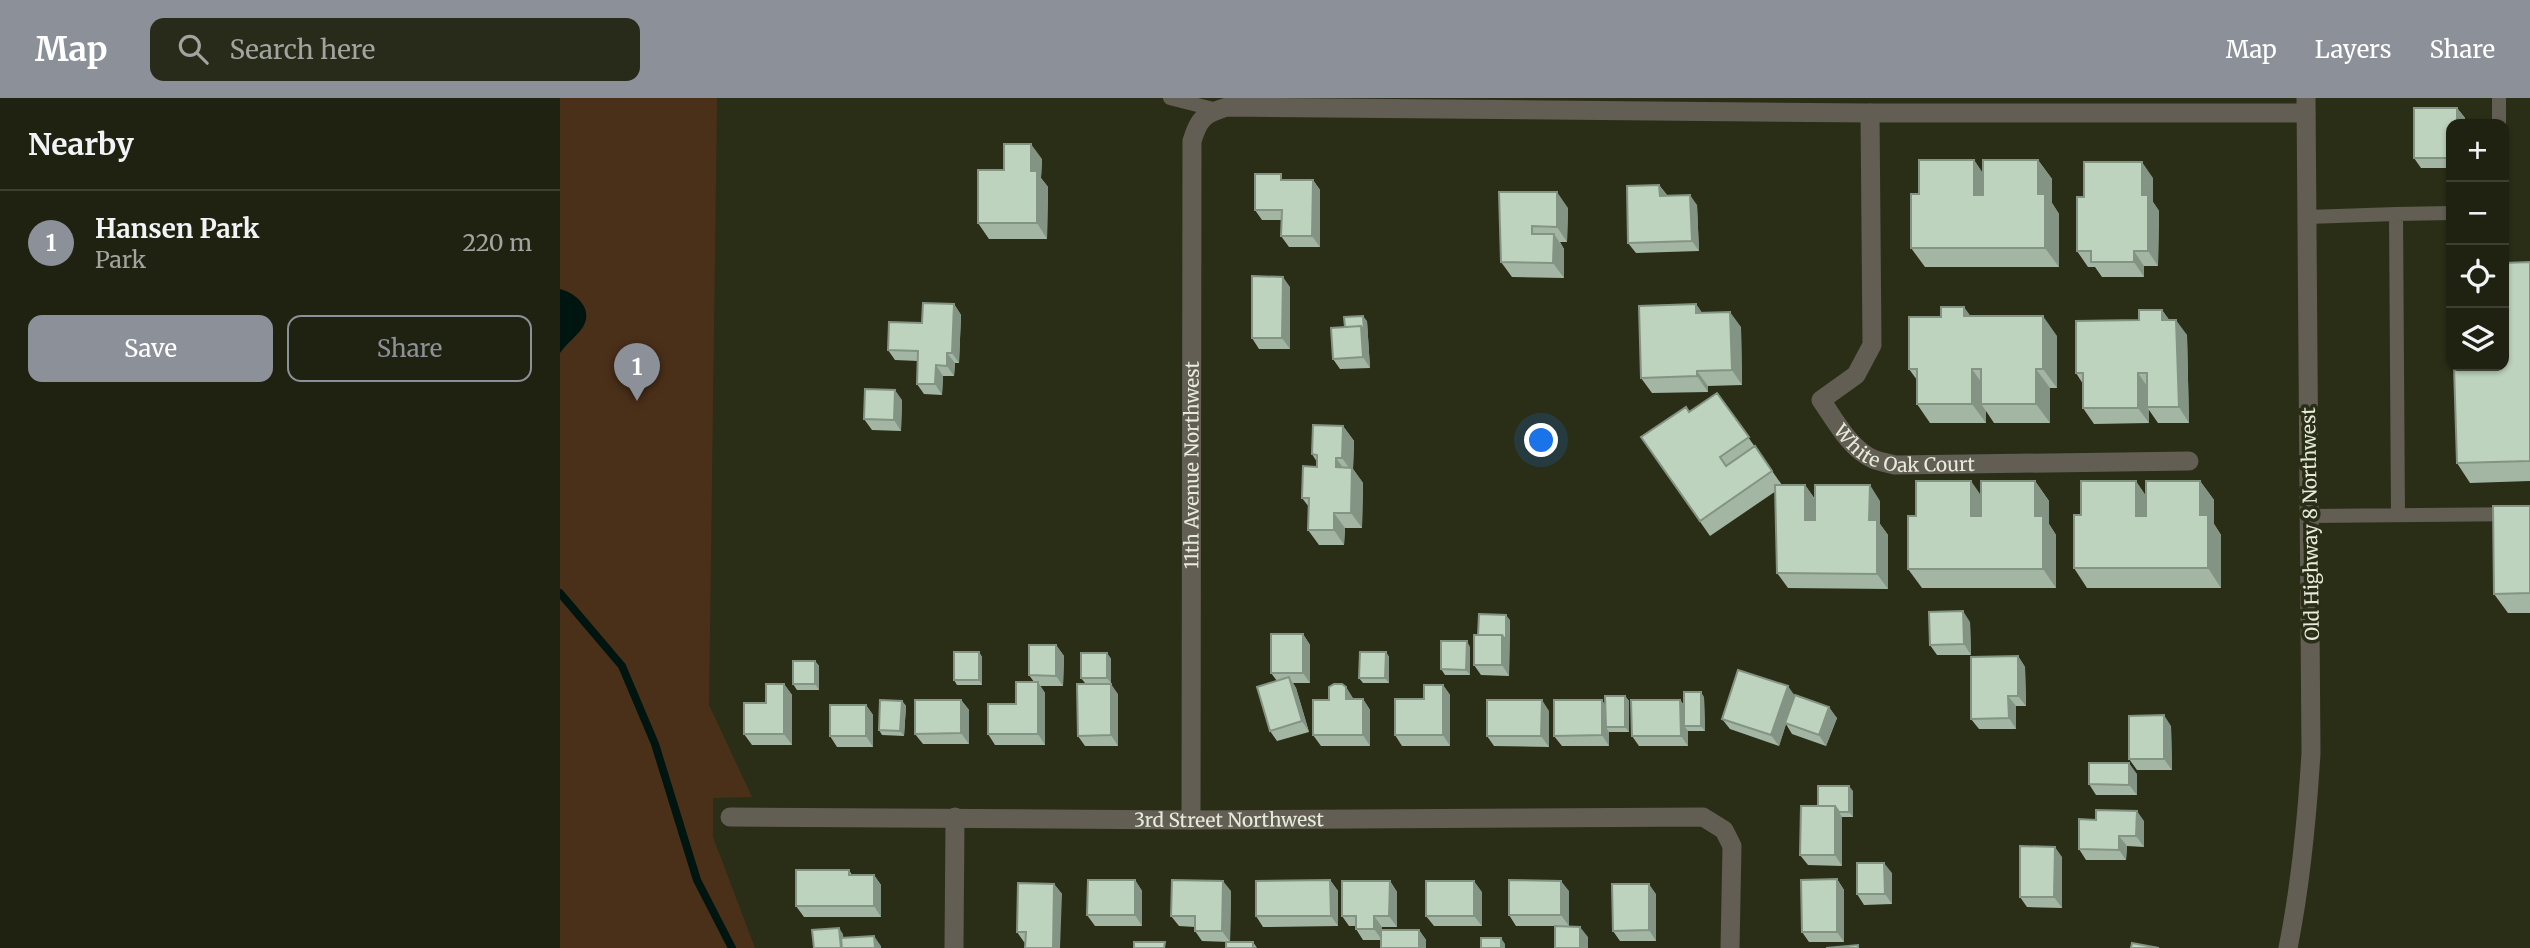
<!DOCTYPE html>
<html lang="en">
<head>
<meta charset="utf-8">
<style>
	body { margin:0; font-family:Merriweather,serif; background:#282a1a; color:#f1f3f6 }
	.controls { position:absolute; right:21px; top:21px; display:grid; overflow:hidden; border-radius:14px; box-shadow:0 2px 5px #0004 }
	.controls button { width:63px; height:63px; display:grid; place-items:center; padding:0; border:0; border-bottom:2px solid #3d3f31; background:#202211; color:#f1f3f6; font:35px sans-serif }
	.you { position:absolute; left:982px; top:343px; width:24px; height:24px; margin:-18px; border:5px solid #fff; border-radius:50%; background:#1a73e8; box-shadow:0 0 0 10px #1a73e833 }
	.badge { display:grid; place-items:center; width:46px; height:46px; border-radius:50%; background:#8c9099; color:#fff; font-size:23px; font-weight:700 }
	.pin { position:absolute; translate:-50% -58px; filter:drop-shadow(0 2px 4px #0008) }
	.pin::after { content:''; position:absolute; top:37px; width:24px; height:21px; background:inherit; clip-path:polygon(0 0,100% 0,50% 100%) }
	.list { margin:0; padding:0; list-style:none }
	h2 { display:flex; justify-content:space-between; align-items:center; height:91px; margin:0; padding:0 28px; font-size:30px }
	h2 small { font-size:23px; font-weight:400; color:#a2a49f }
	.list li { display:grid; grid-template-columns:46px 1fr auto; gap:21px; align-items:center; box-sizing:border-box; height:105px; padding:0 28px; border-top:2px solid #3d3f31 }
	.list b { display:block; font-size:26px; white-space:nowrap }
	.list p { margin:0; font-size:23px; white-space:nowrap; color:#a2a49f }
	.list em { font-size:23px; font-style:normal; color:#a2a49f }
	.actions { display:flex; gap:14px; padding:21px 28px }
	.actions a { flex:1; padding:16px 0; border:2px solid #8c9099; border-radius:14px; text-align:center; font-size:24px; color:#8c9099 }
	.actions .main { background:#8c9099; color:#fff }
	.icon { flex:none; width:38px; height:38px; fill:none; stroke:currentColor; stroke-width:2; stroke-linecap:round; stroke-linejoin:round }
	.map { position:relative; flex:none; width:1970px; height:850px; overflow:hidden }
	header { display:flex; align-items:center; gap:42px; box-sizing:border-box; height:98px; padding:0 35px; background:#8c9099; color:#fff }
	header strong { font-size:33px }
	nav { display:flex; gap:38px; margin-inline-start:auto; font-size:24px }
	.search { width:490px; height:63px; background:#282a1a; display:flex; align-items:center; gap:18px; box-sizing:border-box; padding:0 24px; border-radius:14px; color:#a2a49f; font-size:26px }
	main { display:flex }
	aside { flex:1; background:#202211 }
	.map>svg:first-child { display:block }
</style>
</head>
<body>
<header>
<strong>Map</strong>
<div class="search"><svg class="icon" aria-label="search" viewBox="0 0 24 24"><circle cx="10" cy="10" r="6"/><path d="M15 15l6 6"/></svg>Search here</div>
<nav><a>Map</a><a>Layers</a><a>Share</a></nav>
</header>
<main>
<aside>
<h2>Nearby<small></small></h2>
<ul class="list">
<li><span class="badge">1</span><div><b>Hansen Park</b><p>Park</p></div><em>220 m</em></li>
</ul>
<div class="actions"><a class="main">Save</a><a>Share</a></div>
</aside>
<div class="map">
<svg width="1970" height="850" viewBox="0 0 1970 850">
	<rect width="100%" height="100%" fill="#2a2e17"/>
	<!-- green -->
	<path fill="#4b3019" d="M0,0H157L149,607L192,699L153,700V739L195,850H0Z"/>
	<!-- water -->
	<path fill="#00150f" d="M0,191C16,195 34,211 23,229C17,238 7,245 0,255Z"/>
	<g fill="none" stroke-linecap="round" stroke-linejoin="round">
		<!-- stream -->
		<path stroke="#00150f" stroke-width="8" d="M0,495L62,568L95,646L137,782L172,850"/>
		<!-- service -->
		<path stroke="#625e53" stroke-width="14" d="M610,0L657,12
			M1939,0V26
			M1747,119L1836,116
			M1838,417L1836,116L1891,115
			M1749,418L1970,416"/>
		<!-- minor -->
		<g stroke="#625e53" stroke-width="19">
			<path id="s1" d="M1310,15L1312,247L1296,277L1261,302C1275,322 1290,351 1313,361C1320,364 1328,365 1335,367L1629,363"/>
			<path id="s2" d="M170,719L631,722L1143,719L1164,732L1172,748L1170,850"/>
			<path id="s3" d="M631,722L632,43C639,20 644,16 667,9L1310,15H1746"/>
			<path d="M394,850L395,719"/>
		</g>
		<!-- tertiary -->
		<path stroke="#625e53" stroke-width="19" d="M1728,850C1741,785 1747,721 1751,655L1746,0"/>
	</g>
	<!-- wall -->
	<path fill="#a3b5a3" d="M1854,10H1897L1905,20V26H1891V70H1861L1854,60Z
		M482,61L481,80L488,89L487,141H429L418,125L444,72Z
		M1414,62L1423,76L1478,62L1492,81V105L1499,116V169H1365L1351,150L1359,96Z
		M1593,80V104L1599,113L1598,168H1584V179H1542L1535,169H1528L1517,153L1524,99Z
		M725,82H753L760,92V149H729L721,138V122H702L695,112Z
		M1099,87L1107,97L1137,107L1139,153L1076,155L1068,145Z
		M939,94L1008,110L1007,144H1000L1004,151V180L952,179L941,164Z
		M1970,164V383L1910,385L1897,365Z
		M730,189V251H699L692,240Z
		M394,206L401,217L399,265H395L394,278H383L382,297L364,296L357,286L358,263L335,262L328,252L362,225Z
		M1136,206L1142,215L1181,229L1182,287L1148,288V294L1092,295L1081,280Z
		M1602,212L1609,222L1627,237L1629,325H1598L1589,312V325L1534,326L1523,310V286L1516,275L1579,222Z
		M1411,218L1497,238V290H1490V325H1434L1426,313V325H1370L1357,306V282L1349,271Z
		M807,223L810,270L780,271L773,261L785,229Z
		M1157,295L1222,387H1245L1255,401L1320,403V426L1328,437V491L1228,490L1217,475L1216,393L1150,438L1081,339L1129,314Z
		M342,302L341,333L312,332L304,321Z
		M783,328L794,343L793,371L803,385L802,430H785L784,447H759L748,432L749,409L742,400L757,369V364L752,356Z
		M1475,383L1489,403V426L1496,437V490H1362L1348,471L1356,418L1421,397Z
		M1640,383L1654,402V426L1661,437V490H1527L1514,470L1586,397Z
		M1970,408V515H1948L1934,496Z
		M950,522L949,578L921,577L914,567L918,537Z
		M1410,524L1411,557H1377L1370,547Z
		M743,536L750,547V585H733L736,590L749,634L717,643L710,633L717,583L711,575Z
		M496,547L504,558L503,588H480L485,595V647H435L428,636L456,606L474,584L469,577Z
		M910,549V577H885L881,571Z
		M419,554L422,559V587H397L394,582Z
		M826,554L829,559V585H803L799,580Z
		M547,555L551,561V585H525L521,580Z
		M1458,558L1465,569L1466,608H1456V631H1419L1411,621Z
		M255,563L259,568V592H237L233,586Z
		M224,586L232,597V647H192L184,636L206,605Z
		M883,587L890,597V648H842L835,637L864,601Z
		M786,589L793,601H803L810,612V648H761L753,637L769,602Z
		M558,596V648H525L518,638Z
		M1065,598L1069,603V634H1049V648H1002L994,638L1045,607Z
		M1235,598L1277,620L1266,648L1232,636L1226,626L1219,648L1170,631L1162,621Z
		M1144,599L1145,633H1128V648H1079L1072,638L1120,602L1124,607Z
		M401,602L409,612V646H363L355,636Z
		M342,603L346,608L344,638L322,637L319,632Z
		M306,607L313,617V649H277L270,638Z
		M989,613V649L934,648L927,638Z
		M1611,628L1612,672H1577L1569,661Z
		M1577,676V697H1536L1529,686Z
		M1293,693V719H1282V768L1248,767L1240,757L1258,708Z
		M1584,723V749L1567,748L1566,762H1526L1519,751Z
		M1502,759V810L1467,809L1460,799Z
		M289,772L292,777H314L321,787V819H244L236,808Z
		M1332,775V806L1304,807L1297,796Z
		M1277,781L1284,792V844H1249L1242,834Z
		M575,782L582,793V828H535L527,817Z
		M770,782L778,793V828L703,829L696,818Z
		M830,783L837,794V829H822V832H859L866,842V850L821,842H803L796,831V828H789L782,818Z
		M494,786L502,796L465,845L464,844L457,834Z
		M671,793L670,844H693L697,850L669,844L642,843L635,833V829L619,828L611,818Z
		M1009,793V828H956L949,817Z
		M922,794V828H874L866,818Z
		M1096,796V843H1060L1053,833Z"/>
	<!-- shaded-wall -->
	<path fill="#849484" d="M1897,10L1905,20V26H1897Z
		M471,46L482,61L481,80L488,89L487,141L477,125L471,73Z
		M1414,62L1427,81V116L1414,97Z
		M1478,62L1492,81V105L1499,116V169L1485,150L1478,96Z
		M1582,64L1593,80V104L1599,113L1598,168L1588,153L1582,97Z
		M753,82L760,92V149L752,138Z
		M1099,87L1107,97L1100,98Z
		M997,94L1008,110L1007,144L997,129Z
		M1130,97L1137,107L1139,153L1132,143Z
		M994,136L1004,151V180L993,165Z
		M1574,153L1584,168V179L1574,164Z
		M723,179L730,189V251L722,240Z
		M394,206L401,217L399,265L392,255Z
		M1136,206L1147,222L1136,215Z
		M1404,209L1418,228L1404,218Z
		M1602,212L1613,227L1602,222Z
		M1170,214L1181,229L1182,287L1172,272Z
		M803,218L807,223L810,270L803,259L801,228Z
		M1483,218L1497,238V290L1483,271Z
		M1616,222L1627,237L1629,325L1619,309Z
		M387,255L395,265L394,278L387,268Z
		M376,267L383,278L382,297L375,286Z
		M1412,271L1426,291L1421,306L1426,313V325L1412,306Z
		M1476,271L1490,290V325L1476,306Z
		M1137,273L1148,288V294L1137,278Z
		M1578,275L1589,291L1587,309L1589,312V325L1578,310Z
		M335,292L342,302L341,333L334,322Z
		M783,328L794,343L793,371L803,385L802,430L791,415L792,374L782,360Z
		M776,360L787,375L776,369Z
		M1411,383L1425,403V438L1411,418Z
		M1475,383L1489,403V426L1496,437V490L1483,471L1475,418Z
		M1576,383L1589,402V437L1576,418Z
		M1640,383L1654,402V426L1661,437V490L1648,470L1640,417Z
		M1245,387L1256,403V438L1245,422Z
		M1310,387L1320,403V426L1328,437V491L1317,476L1309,422Z
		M774,415L785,430L784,447L774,432Z
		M1403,513L1410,524L1411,557L1404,546Z
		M946,517L950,522L949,578L942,567V537Z
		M743,536L750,547V585L743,575Z
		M907,543L910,549V577L906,572Z
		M496,547L504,558L503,588L496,578Z
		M419,554L422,559V587L419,582Z
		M826,554L829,559V585L825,580Z
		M547,555L551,561V585L547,580Z
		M1458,558L1465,569L1466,608L1458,598Z
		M255,563L259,568V592L255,586Z
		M729,579L736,590L749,634L742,623Z
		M478,584L485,595V647L478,636Z
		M224,586L232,597V647L224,636Z
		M551,586L558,596V648L551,637Z
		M883,587L890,597V648L883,637Z
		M1228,588L1235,598L1219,648L1211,637Z
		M786,589L793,600V612L786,601Z
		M1141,594L1144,599L1145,633L1141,628Z
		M1065,598L1069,603V634L1065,629Z
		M1448,598L1456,608V631L1449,620Z
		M803,601L810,612V648L803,637Z
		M401,602L409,612V646L401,635Z
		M982,602L989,613V649L981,638Z
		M1042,602L1049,612L1046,629L1049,634V648L1042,637Z
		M1120,602L1128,612L1124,628L1128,633V648L1121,638Z
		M342,603L346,608L344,638L340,633Z
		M306,607L313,617V649L306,638Z
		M1269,609L1277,620L1266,648L1259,637Z
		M1604,617L1611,628L1612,672L1604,661Z
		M1569,665L1577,676V697L1569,687Z
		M1289,688L1293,693V719L1289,714Z
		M1275,708L1282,719V768L1275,757Z
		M1577,713L1584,723V749L1576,738Z
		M1559,738L1567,748L1566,762L1559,752Z
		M1495,749L1502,759V810L1494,799Z
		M1324,765L1332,775V806L1325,796Z
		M314,777L321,787V819L314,808Z
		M1277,781L1284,792V844L1277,834Z
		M575,782L582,793V828L575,817Z
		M770,782L778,793V828L771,818Z
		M663,783L671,793L670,844L662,833Z
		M830,783L837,794V829L829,818Z
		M914,783L922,794V828L914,818Z
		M1001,783L1009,793V828L1001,817Z
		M494,786L502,796L500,850H493Z
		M1089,786L1096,796V843L1089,832Z
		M814,818L822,829V842L814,831Z
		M1020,829L1028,839V850H1020Z
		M279,830L283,836L284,850H281Z
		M859,832L866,842V850H859Z
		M314,838L321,848V850H315Z
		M941,840L945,846V850H941Z"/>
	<!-- building -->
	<path fill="#bdd3bd" stroke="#849484" stroke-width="2" d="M1854,10H1897V26H1891V60H1854Z
		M444,46H471V73H477V125H418V72H444Z
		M1359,62H1414V97H1423V62H1478V96H1485V150H1351V96H1359Z
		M1524,64H1582V97H1588V153H1574V164H1531V153H1517V99H1524Z
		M695,76H721V82H753L752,138H721L722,112H695Z
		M1099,87L1100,98L1130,97L1132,143L1068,145L1067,88Z
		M939,94H997V129L972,128V136H994L993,165L941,164Z
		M1970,164V363L1897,365L1894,268H1944V165Z
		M692,178L723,179L722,240H692Z
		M363,205L394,206L392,255H387V268L376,267L375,286H357L358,253L328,252L329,224L362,225Z
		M1136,206V215L1170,214L1172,272L1137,273V278L1081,280L1079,208Z
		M1381,209H1404V218H1483V271H1476V306H1421V271H1412V306H1357V271H1349V219H1381Z
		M1579,212H1602V222H1616L1619,309H1587V275H1578V310H1523V275H1516V223L1579,222Z
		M803,218L804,233L801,228L785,229L784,219Z
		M801,228L803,259L773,261L771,230Z
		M305,291L335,292L334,322L304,321Z
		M1157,295L1189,339L1160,359L1166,368L1195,348L1212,373L1140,423L1081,339L1126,309L1129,314Z
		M753,327L783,328L782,360H776V369L792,370L791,415H774V432H748L749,400H742L743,368L757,369V357L752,356Z
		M1356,383H1411V418H1421V383H1475V418H1483V471H1348V418H1356Z
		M1521,383H1576V418H1586V383H1640V417H1648V470H1514V417H1521Z
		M1215,387H1245V422H1255V387H1310L1309,422H1317V476L1217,475Z
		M1933,408H1970V495L1934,496Z
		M1403,513L1404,546L1370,547L1369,514Z
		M919,516L946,517V542L942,537H918Z
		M711,536H743V575H711Z
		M914,537H942V567H914Z
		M881,543H907L906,572L881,571Z
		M469,547H496V578L469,577Z
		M394,554H419V582H394Z
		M800,554H826L825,580H799Z
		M521,555H547V580H521Z
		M1458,558V598H1448L1449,620L1411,621V559Z
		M233,563H255V586H233Z
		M1178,572L1228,588L1211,637L1162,621Z
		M729,579L742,623L710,633L697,589Z
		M456,584H478V636H428V606H456Z
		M206,586H224V636H184V605H206Z
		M517,586H551V637L518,638Z
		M774,586H782L786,589V601H803V637H753V602H769V589Z
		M864,587H883V637H835V601H864Z
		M1124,594H1141V628H1124Z
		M1235,597L1269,609L1259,637L1225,625Z
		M1045,598H1065V629H1046Z
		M320,602L342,603L340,633L319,632Z
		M355,602H401V635L355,636Z
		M927,602H982L981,638H927Z
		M994,602H1042V637L994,638Z
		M1071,602H1120L1121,638H1072Z
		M270,607H306V638H270Z
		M1604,617V661H1569V618Z
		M1529,665H1569V687L1529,686Z
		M1258,688H1289V714H1279L1275,708H1258Z
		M1241,708H1275V757H1240Z
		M1536,712L1577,713L1576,738H1559V752L1519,751V721L1536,722Z
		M1460,748L1495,749L1494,799H1460Z
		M1297,765H1324L1325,796H1297Z
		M236,772H289V777H314V808H236Z
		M1277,781V834H1242L1241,782Z
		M528,782H575V817H527Z
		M612,782L663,783L662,833H635V818H611Z
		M770,782L771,818H696V783Z
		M949,782L1001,783V817H949Z
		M782,783H830L829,818H814V831H796V818H782Z
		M866,783H914V818H866Z
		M458,785L494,786L493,850H465L466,834H457Z
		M1052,786H1089V832L1053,833Z
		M995,828L1020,829V850H995Z
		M279,830L281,850H254L252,832Z
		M821,832H859V850H821Z
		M314,838L315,850H282L281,840Z
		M921,840H941V850H921Z
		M574,844H605L604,850H574Z
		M666,844H693V850H666Z
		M1572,845L1599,850H1571Z
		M1298,847V850H1266Z"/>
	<g text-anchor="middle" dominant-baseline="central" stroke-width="7" stroke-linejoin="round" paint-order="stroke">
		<!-- street labels -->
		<g font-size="19" fill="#e7ebdc" stroke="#2a2e17">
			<text stroke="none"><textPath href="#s1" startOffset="416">White Oak Court</textPath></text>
			<text stroke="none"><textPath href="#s3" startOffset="355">11th Avenue Northwest</textPath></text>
			<text transform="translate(1750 426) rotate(-91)">Old Highway 8 Northwest</text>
			<text stroke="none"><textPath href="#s2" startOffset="499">3rd Street Northwest</textPath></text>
		</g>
	</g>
</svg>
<div class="controls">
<button>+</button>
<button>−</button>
<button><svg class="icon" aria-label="locate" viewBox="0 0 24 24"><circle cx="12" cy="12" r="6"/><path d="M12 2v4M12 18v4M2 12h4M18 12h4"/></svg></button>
<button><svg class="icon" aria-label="layers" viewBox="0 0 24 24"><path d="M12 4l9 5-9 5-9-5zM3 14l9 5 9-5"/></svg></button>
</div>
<div class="you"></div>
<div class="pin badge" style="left:77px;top:303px">1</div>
</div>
</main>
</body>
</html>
